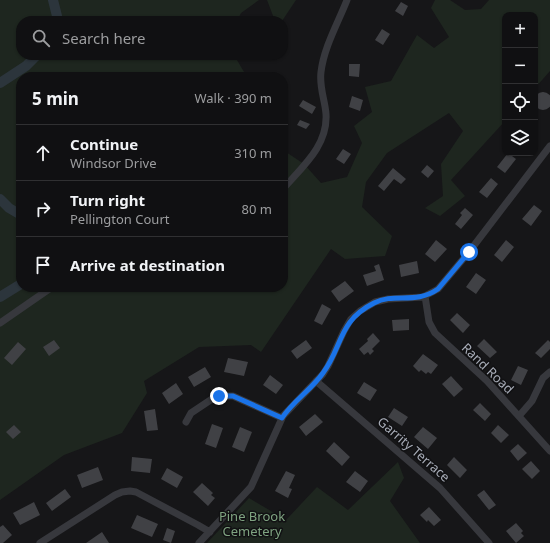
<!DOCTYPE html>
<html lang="en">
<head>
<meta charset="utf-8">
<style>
	body { margin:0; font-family:"Noto Sans",sans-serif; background:#19191b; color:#f1f3f6 }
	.controls { position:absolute; right:12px; top:12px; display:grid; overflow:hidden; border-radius:8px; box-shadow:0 1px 3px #0004 }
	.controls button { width:36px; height:36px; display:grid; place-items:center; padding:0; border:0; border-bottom:1px solid #303032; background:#101012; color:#f1f3f6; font:20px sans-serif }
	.stop { position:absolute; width:12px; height:12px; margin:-9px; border:3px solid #1a73e8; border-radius:50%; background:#fff }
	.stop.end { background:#1a73e8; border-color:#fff; box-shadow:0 1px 4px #0008 }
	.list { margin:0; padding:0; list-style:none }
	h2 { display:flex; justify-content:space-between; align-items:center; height:52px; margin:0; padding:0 16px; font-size:17px }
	h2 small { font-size:13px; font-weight:400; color:#9c9d9f }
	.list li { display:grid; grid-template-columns:26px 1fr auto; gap:12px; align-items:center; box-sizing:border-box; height:56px; padding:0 16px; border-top:1px solid #303032 }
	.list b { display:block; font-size:15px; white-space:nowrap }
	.list p { margin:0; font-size:13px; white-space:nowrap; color:#9c9d9f }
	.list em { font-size:13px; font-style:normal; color:#9c9d9f }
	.icon { flex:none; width:22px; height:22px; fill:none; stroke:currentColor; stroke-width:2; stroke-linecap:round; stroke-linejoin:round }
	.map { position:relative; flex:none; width:550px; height:543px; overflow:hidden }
	.search { position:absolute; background:#101012; box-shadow:0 1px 3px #0004; left:16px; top:16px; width:272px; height:44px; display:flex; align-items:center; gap:10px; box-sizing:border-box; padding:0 14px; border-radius:16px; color:#9c9d9f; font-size:15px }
	.panel { position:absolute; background:#101012; box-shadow:0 1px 3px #0004; left:16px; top:72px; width:272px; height:220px; border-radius:16px }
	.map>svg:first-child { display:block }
</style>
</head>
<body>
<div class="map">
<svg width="550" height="543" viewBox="0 0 550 543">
	<rect width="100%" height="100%" fill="#161618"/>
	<!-- green -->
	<path fill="#1e261f" d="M0,0H259L241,13L237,21H21V55H234L247,77H21V287H283V150L304,164L321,183L347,177L362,143L354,126L372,112L365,87L391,81L417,35L434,48L449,37L431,8L435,0H450L465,10L481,9L489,0H550V71L535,88V15H505V121L451,180L465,196L440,216L425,208L443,196L441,164L463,131L449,113L387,153L366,182L362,207L392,236L385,256L345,259L331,249L261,352L251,345L199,347L144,381L147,393L122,433L64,455L0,500Z
		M267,0H296L282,21H275Z
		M398,462L404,478L390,501L420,543H207L249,498L286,520L317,487L348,510Z"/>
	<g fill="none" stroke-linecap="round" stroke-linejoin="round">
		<!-- river -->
		<path stroke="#2c353c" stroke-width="10" d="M53,0L57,16L55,21
			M0,83L26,66L37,55
			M0,199L9,208L21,215
			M0,297L21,284"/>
	</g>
	<!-- building -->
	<path fill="#404145" d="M401,2L408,6L403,16L395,11Z
		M382,29L390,34L383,45L375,40Z
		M349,64H360L359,77L349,76Z
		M534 101a9 9 0 1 1 18 0a9 9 0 1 1-18 0Z
		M352,96L363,100L360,111L349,107Z
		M303,100L316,107L312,114L299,106Z
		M300,120L310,124L306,129L297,125Z
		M343,149L351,154L344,164L336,159Z
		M508,153L516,159L505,173L497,167Z
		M427,165L434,171L428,178L421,172Z
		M393,168L406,179L401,184L394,179L384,191L378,186Z
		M491,178L498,184L487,198L479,192Z
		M534,205L542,211L531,226L522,219Z
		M465,208L473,215L461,229L455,224L462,215L460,213Z
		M436,240L447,249L435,262L425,254Z
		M506,240L514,247L502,262L494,255Z
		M417,261L419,273L401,277L399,265Z
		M379,264L384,280L367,286L363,275L376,271L374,266Z
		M476,273L486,280L476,294L466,287Z
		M345,281L354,291L339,302L331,291Z
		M322,304L331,309L322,325L314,321Z
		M457,313L470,325L463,333L450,320Z
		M409,319V330L393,331L392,320Z
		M373,333L380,341L372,349L374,351L370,355L368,352L364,355L359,349L368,341L367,339Z
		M484,339L497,352L490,358L477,346Z
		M54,340L60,348L49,356L43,347Z
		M306,340L312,348L297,359L291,351Z
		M548,340L550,342V349L541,358L535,353Z
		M18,342L26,349L12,365L4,358Z
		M423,354L438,365L431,374L428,372L426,374L421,370L419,372L413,366Z
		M228,358L248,362L244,376L224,372Z
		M518,366L528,370L521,385L511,380Z
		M205,367L211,377L194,387L188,377Z
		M270,375L283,385L276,394L263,385Z
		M451,376L463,389L454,397L442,384Z
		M364,382L377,390L370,401L357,393Z
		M176,383L183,394L169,404L162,393Z
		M480,403L491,414L485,421L473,410Z
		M394,408L408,417L402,426L388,417Z
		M155,409L158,430L147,431L144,411Z
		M315,414L323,422L306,436L299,427Z
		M212,424L223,428L216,448L205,444Z
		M14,425L21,432L13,439L6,432Z
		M498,425L509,435L501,443L491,433Z
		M240,427L252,432L244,452L232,447Z
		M423,427L437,438L428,449L414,437Z
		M334,442L350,457L342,466L326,451Z
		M518,444L527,453L518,461L510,451Z
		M132,457L152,459L150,473L131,471Z
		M454,457L467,470L460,478L447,465Z
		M531,461L540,471L532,479L522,469Z
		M98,467L103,480L82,488L77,475Z
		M167,468L183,477L177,488L161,479Z
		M286,471L295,475L289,488L292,489L288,498L275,491Z
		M355,471L368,481L360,492L346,482Z
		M202,483L213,493L211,495L215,498L208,506L193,492Z
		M65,489L71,497L52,511L46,503Z
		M484,490L496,505L489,510L477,495Z
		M34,502L40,515L20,525L13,513Z
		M429,507L441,520L434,526L428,520L427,522L420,515Z
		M137,515L158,524L152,537L131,528Z
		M516,523L523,531L521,533L524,536L516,543L506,531Z
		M3,525L12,535L3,543H0V527Z
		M167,528L175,531L171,543L163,540Z
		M102,532L109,543H86Z"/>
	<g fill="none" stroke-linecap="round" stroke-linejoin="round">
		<!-- minor -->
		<path stroke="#37383d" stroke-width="7" d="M283,189C302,167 328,146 326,114C325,100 319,87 321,72C324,47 338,23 347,0
			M425,296L429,322L435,333L487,381L550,451
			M0,323L52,287
			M316,381L440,488L489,543
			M519,416L532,401L543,378L550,372
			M186,422L191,413L212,399L219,396H233L282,418
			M40,543L115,495L122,492L130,491L136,492L198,525L210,532
			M199,543L251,487L283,416L323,374L328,366L344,331L351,319L360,311L375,302L388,299L423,297L438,289L469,252L550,146"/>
	</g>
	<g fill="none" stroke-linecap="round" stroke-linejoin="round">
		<!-- route -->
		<path stroke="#1a73e8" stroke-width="5" d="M219,396H233L282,418C293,401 312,389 323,373C343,346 338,321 374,303C395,292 415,305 438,289L469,252"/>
	</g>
	<g text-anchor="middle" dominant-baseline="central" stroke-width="3" stroke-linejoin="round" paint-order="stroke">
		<!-- street labels -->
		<g font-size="13" fill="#a8adb8" stroke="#111113">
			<text transform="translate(488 368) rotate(44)">Rand Road</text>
			<text transform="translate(414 449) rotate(41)">Garrity Terrace</text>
		</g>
		<!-- park labels -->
		<g font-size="13" fill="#7fa381" stroke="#111113">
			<text x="252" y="516">Pine Brook<tspan x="252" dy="15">Cemetery</tspan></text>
		</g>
	</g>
</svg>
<div class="controls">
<button>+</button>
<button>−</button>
<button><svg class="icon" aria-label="locate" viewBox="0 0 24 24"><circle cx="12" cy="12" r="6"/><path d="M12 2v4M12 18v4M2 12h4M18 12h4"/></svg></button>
<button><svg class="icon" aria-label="layers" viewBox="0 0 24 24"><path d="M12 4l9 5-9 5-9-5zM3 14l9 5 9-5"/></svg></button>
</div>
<div class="stop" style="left:469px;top:252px"></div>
<div class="stop end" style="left:219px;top:396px"></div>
<div class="search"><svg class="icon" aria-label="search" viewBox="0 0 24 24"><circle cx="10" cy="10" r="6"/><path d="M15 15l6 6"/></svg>Search here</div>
<section class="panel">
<h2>5 min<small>Walk · 390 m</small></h2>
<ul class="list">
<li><svg class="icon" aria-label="ahead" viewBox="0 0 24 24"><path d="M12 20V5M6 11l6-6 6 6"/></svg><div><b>Continue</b><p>Windsor Drive</p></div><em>310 m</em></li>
<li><svg class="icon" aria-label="right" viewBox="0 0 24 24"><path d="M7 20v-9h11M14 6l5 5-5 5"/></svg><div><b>Turn right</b><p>Pellington Court</p></div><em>80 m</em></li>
<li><svg class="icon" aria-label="arrive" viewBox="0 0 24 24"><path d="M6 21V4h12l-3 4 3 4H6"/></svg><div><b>Arrive at destination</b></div></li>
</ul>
</section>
</div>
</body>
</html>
